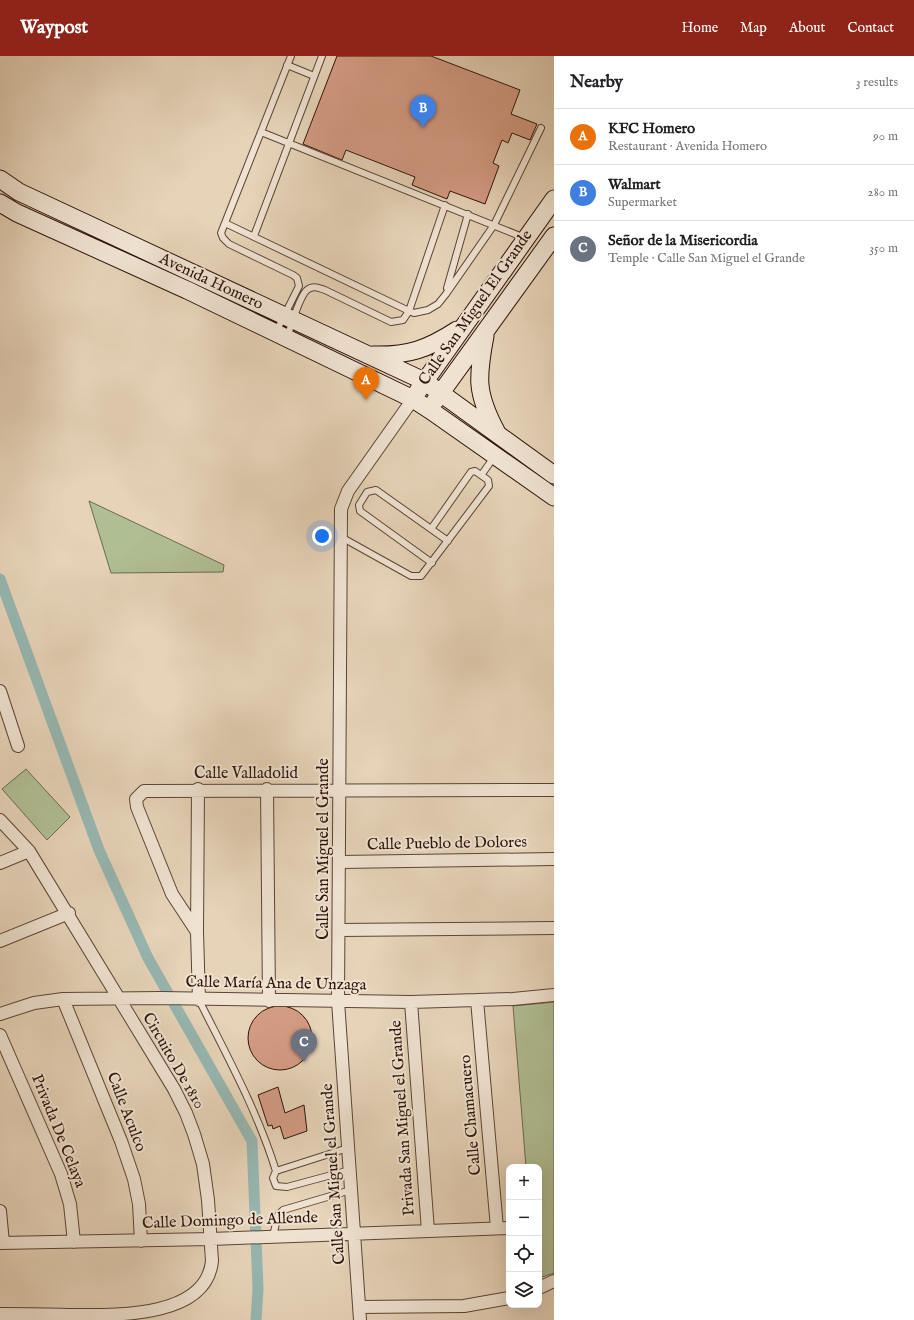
<!DOCTYPE html>
<html lang="en">
<head>
<meta charset="utf-8">
<style>
	body { margin:0; font-family:"IM FELL English",serif; background:#f2f2f2; color:#202124 }
	.controls { position:absolute; right:12px; bottom:12px; display:grid; overflow:hidden; border-radius:8px; box-shadow:0 4px 16px #0002 }
	.controls button { width:36px; height:36px; display:grid; place-items:center; padding:0; border:0; border-bottom:1px solid #e0e0e0; background:#fff; color:#202124; font:20px sans-serif }
	.you { position:absolute; left:322px; top:480px; width:14px; height:14px; margin:-10px; border:3px solid #fff; border-radius:50%; background:#1a73e8; box-shadow:0 0 0 6px #1a73e833 }
	.badge { display:grid; place-items:center; width:26px; height:26px; border-radius:50%; background:#8f2418; color:#fff; font-size:13px; font-weight:700 }
	.pin { position:absolute; translate:-50% -33px; filter:drop-shadow(0 1px 2px #0008) }
	.pin::after { content:''; position:absolute; top:21px; width:14px; height:12px; background:inherit; clip-path:polygon(0 0,100% 0,50% 100%) }
	.list { margin:0; padding:0; list-style:none }
	h2 { display:flex; justify-content:space-between; align-items:center; height:52px; margin:0; padding:0 16px; font-size:17px }
	h2 small { font-size:13px; font-weight:400; color:#757577 }
	.list li { display:grid; grid-template-columns:26px 1fr auto; gap:12px; align-items:center; box-sizing:border-box; height:56px; padding:0 16px; border-top:1px solid #e0e0e0 }
	.list b { display:block; font-size:15px; white-space:nowrap }
	.list p { margin:0; font-size:13px; white-space:nowrap; color:#757577 }
	.list em { font-size:13px; font-style:normal; color:#757577 }
	.icon { flex:none; width:22px; height:22px; fill:none; stroke:currentColor; stroke-width:2; stroke-linecap:round; stroke-linejoin:round }
	.map { position:relative; flex:none; width:554px; height:1264px; overflow:hidden }
	header { display:flex; align-items:center; gap:24px; box-sizing:border-box; height:56px; padding:0 20px; background:#8f2418; color:#fff }
	header strong { font-size:19px }
	nav { display:flex; gap:22px; margin-inline-start:auto; font-size:14px }
	main { display:flex }
	aside { flex:1; background:#fff }
	.map>svg:first-child { display:block }
</style>
</head>
<body>
<header>
<strong>Waypost</strong>
<nav><a>Home</a><a>Map</a><a>About</a><a>Contact</a></nav>
</header>
<main>
<div class="map">
<svg width="554" height="1264" viewBox="0 0 554 1264">
	<rect width="100%" height="100%" fill="#e6d3b8"/>
	<filter id="stains"><feTurbulence type="fractalNoise" baseFrequency=".005" numOctaves="4"/><feColorMatrix values="0 0 0 0 .2 0 0 0 0 .09 0 0 0 0 .02 0 0 0 .5 -.17"/></filter>
	<radialGradient id="worn" r=".72"><stop offset=".6" stop-color="#630" stop-opacity="0"/><stop offset="1" stop-color="#630" stop-opacity=".3"/></radialGradient>
	<!-- green -->
	<path fill="#b0be93" stroke="#6f694e" d="M89,445L224,509L223,516L111,517Z
		M26,713L70,761L47,784L2,733Z
		M554,946V1217L539,1222V1111H526L513,950Z"/>
	<g fill="none" stroke-linecap="round" stroke-linejoin="round">
		<!-- canal -->
		<path stroke="#96b7b1" stroke-width="11" d="M0,523L99,794L148,902L252,1085L258,1233L256,1264"/>
	</g>
	<!-- building -->
	<path fill="#d49b84" stroke="#2e140a" d="M337,0H431L520,34L511,58L537,68L530,84L512,77L508,87L502,84L493,107L499,110L485,148L450,135L447,143L412,129L415,121L346,94L342,104L303,88Z
		M248 982a32 32 0 1 1 64 0a32 32 0 1 1-64 0Z
		M278,1031L285,1057L304,1049L307,1075L284,1083L280,1070L273,1073L272,1069L268,1070L258,1039Z"/>
	<g fill="none" stroke-linecap="round" stroke-linejoin="round">
		<!-- lane casing -->
		<g stroke="#5c4436" stroke-width="8">
			<path id="lane" d="M287,9L314,20
				M261,76L525,182
				M225,167L409,255L414,257L428,254L438,248L446,238L494,169L541,72
				M254,180L322,0
				M447,232L468,158
				M276,276L299,230L297,222L293,219L229,188L223,182L221,177L291,0
				M287,282C291,270 299,241 307,234C313,229 319,232 325,234L391,266L403,264L409,255L445,149
				M482,418L494,401
				M341,481L411,520H421L489,430L488,424L475,415L471,416L431,473
				M432,507L360,455L359,449L367,436L376,434L448,485
				M199,944C227,1000 257,1054 276,1115
				M348,1092L276,1115L273,1122L276,1130L287,1131L350,1114
				M273,1180L278,1159L283,1154L351,1134"/>
		</g>
		<!-- street casing -->
		<g stroke="#5c4436" stroke-width="14">
			<path id="street" d="M0,635L18,690
				M198,733L197,876L199,944
				M267,733L269,945
				M0,764L29,795L174,1033L186,1057L194,1078L203,1108L208,1144L212,1205C206,1264 110,1259 67,1259C45,1258 22,1258 0,1258
				M340,806L554,803
				M0,807L29,795
				M339,874L554,872
				M197,876L172,838L137,751L136,743L144,735L554,734
				M0,885L69,857
				M63,943L121,1085L134,1123L139,1148L141,1185
				M477,944L497,1172
				M411,946L428,1175
				M0,958L34,947L63,943L161,942L411,946L513,943L554,939
				M0,979L61,1118L70,1148L74,1186
				M0,1155L3,1187
				M0,1187L211,1183L509,1172
				M539,1232L554,1225
				M359,1251L464,1250L509,1242
				M360,1264L338,945L341,453L348,435L413,343"/>
		</g>
		<!-- secondary casing -->
		<g stroke="#2e140a" stroke-width="19">
			<path id="secondary" d="M0,123L19,136L424,325L554,419
				M0,147L17,157L187,234L413,343L430,354L554,441
				M485,280C477,322 476,337 496,375
				M373,299C408,300 428,293 457,274
				M418,335L554,143
				M435,345L554,180"/>
		</g>
		<!-- lane -->
		<use href="#lane" stroke="#efe2d1" stroke-width="6"/>
		<!-- street -->
		<use href="#street" stroke="#efe2d1" stroke-width="12"/>
		<!-- secondary -->
		<use href="#secondary" stroke="#efe2d1" stroke-width="17"/>
	</g>
	<g text-anchor="middle" dominant-baseline="central" stroke-width="4" stroke-linejoin="round" paint-order="stroke">
		<!-- street labels -->
		<g font-size="16" fill="#2e140a" stroke="#efe2d1">
			<text transform="translate(211 226) rotate(25)">Avenida Homero</text>
			<text transform="translate(476 252) rotate(-55)">Calle San Miguel El Grande</text>
			<text x="246" y="718">Calle Valladolid</text>
			<text transform="translate(447 788) rotate(-1)">Calle Pueblo de Dolores</text>
			<text transform="translate(324 793) rotate(-90)">Calle San Miguel el Grande</text>
			<text transform="translate(276 928) rotate(1)">Calle María Ana de Unzaga</text>
			<text transform="translate(173 1005) rotate(60)">Circuito De 1810</text>
			<text transform="translate(126 1056) rotate(69)">Calle Aculco</text>
			<text transform="translate(471 1059) rotate(-95)">Calle Chamacuero</text>
			<text transform="translate(403 1062) rotate(-94)">Privada San Miguel el Grande</text>
			<text transform="translate(58 1075) rotate(68)">Privada De Celaya</text>
			<text transform="translate(334 1118) rotate(-94)">Calle San Miguel el Grande</text>
			<text transform="translate(230 1165) rotate(-2)">Calle Domingo de Allende</text>
		</g>
	</g>
	<rect width="100%" height="100%" filter="url(#stains)"/>
	<rect width="100%" height="100%" fill="url(#worn)"/>
</svg>
<div class="controls">
<button>+</button>
<button>−</button>
<button><svg class="icon" aria-label="locate" viewBox="0 0 24 24"><circle cx="12" cy="12" r="6"/><path d="M12 2v4M12 18v4M2 12h4M18 12h4"/></svg></button>
<button><svg class="icon" aria-label="layers" viewBox="0 0 24 24"><path d="M12 4l9 5-9 5-9-5zM3 14l9 5 9-5"/></svg></button>
</div>
<div class="you"></div>
<div class="pin badge" style="left:366px;top:344px;background:#e8710a">A</div>
<div class="pin badge" style="left:423px;top:72px;background:#3f7fe0">B</div>
<div class="pin badge" style="left:304px;top:1006px;background:#6b7280">C</div>
</div>
<aside>
<h2>Nearby<small>3 results</small></h2>
<ul class="list">
<li><span class="badge" style="background:#e8710a">A</span><div><b>KFC Homero</b><p>Restaurant · Avenida Homero</p></div><em>90 m</em></li>
<li><span class="badge" style="background:#3f7fe0">B</span><div><b>Walmart</b><p>Supermarket</p></div><em>280 m</em></li>
<li><span class="badge" style="background:#6b7280">C</span><div><b>Señor de la Misericordia</b><p>Temple · Calle San Miguel el Grande</p></div><em>350 m</em></li>
</ul>
</aside>
</main>
</body>
</html>
